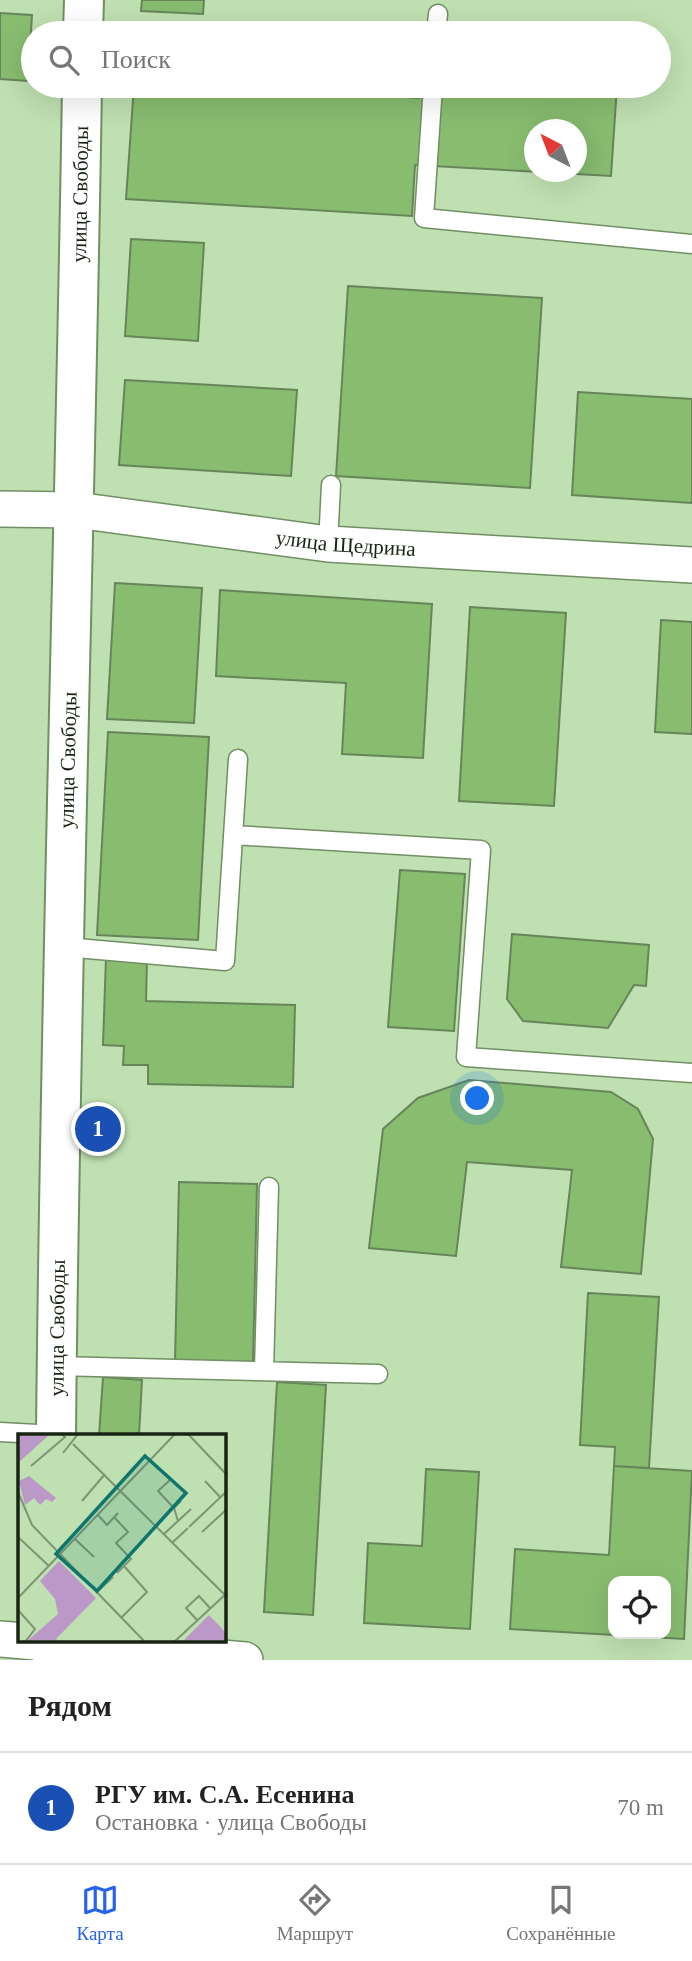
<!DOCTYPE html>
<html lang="ru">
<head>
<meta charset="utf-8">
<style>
	body { margin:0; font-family:Georgia,serif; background:#f6f6f6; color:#222 }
	.controls { position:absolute; right:21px; bottom:21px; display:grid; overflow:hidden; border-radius:14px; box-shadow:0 7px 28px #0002 }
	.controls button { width:63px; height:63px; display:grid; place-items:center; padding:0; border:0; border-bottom:2px solid #e0e0e0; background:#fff; color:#222; font:35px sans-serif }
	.compass { position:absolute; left:524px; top:119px; width:63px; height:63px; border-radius:50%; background:#fff; box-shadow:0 7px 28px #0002; rotate:318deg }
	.you { position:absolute; left:478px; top:1099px; width:24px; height:24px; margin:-18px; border:5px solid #fff; border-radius:50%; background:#1a73e8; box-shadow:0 0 0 10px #1a73e833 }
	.badge { display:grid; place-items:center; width:46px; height:46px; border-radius:50%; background:#2563eb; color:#fff; font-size:23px; font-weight:700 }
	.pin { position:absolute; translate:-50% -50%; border:4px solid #fff; box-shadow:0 2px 7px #0006 }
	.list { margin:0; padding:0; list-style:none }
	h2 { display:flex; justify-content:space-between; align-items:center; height:91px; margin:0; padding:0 28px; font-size:30px }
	h2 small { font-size:23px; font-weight:400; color:#767676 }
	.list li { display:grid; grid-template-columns:46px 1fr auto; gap:21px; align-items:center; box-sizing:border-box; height:112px; padding:0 28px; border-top:2px solid #e0e0e0 }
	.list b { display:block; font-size:26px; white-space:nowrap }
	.list p { margin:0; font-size:23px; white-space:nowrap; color:#767676 }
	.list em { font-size:23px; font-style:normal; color:#767676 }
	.icon { flex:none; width:38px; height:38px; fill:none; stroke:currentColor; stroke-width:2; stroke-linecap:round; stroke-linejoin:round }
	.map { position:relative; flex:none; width:692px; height:1660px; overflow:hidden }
	.search { position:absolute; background:#fff; box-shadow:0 7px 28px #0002; left:21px; right:21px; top:21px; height:77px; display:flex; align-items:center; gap:18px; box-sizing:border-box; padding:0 24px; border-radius:38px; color:#767676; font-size:26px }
	.sheet { height:203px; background:#fff }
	nav { display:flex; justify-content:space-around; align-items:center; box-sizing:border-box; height:98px; border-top:2px solid #e0e0e0; background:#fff; font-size:19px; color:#767676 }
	nav a { display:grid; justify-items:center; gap:4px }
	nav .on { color:#2563eb }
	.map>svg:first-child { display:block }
</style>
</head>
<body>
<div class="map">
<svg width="692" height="1660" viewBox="0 0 692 1660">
	<rect width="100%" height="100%" fill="#bfe0b1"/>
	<!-- building -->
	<path fill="#88bd70" stroke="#67855a" stroke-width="2" fill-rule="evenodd" d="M142,0H204L203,14L141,11Z
		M0,13L32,15L28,81L0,79Z
		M138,23L234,28V33H137Z
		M134,86H231L419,98L420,86H617L611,176L415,165L412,216L126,199ZM534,130H576V172H534Z
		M131,239L204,243L198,341L125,336Z
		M348,286L542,298L530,488L336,476Z
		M125,380L297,390L291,476L119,465Z
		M578,392L692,399V503L572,495Z
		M115,583L202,588L194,723L107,719Z
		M220,590L432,604L423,758L342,754L346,683L216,676Z
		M470,607L566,613L554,806L459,801Z
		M661,620L692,622V734L655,732Z
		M108,732L209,737L198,940L97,935Z
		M400,870L465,874L454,1031L388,1027Z
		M512,934L649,945L646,986L634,985L608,1028L523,1021L507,999Z
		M106,957L147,958L146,1001L295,1005L293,1087L148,1084V1065H123L124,1046L103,1045Z
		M469,1080L611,1092L638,1109L653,1139L641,1274L561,1267L572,1170L467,1162L456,1256L369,1248L383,1129L418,1098Z
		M179,1182L257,1184L253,1364L175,1362Z
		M588,1293L659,1297L649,1468L614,1466L615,1447L580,1445Z
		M103,1377L142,1380L139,1436H99Z
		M277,1382L326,1385L313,1615L264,1612Z
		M614,1466L692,1471L684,1639L510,1629L515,1549L609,1555ZM613,1581H666V1634H613Z
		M426,1469L479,1472L470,1629L364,1623L368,1543L422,1546Z"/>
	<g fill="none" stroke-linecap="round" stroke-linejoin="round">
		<!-- lane casing -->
		<g stroke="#708f63" stroke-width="21">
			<path id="lane" d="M436,33L438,14
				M433,86L424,218L692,244
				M328,544L331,485
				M233,835L481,850L466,1057L692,1073
				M65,947L225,961L238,759
				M56,1366L378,1374
				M264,1371L269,1187
				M0,1432L56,1435"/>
		</g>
		<!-- street casing -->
		<g stroke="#708f63" stroke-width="38">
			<g id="street">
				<path id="s1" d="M0,509L76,510L328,544L692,565"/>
				<path d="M0,1639L245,1660"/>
			</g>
		</g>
		<!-- secondary casing -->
		<g stroke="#708f63" stroke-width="42">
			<g id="secondary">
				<path d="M83,33L84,0"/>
				<path id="s2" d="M56,1436C60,986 75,536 82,86"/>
				<path d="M52,1660L53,1641"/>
			</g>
		</g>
		<!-- lane -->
		<use href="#lane" stroke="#fff" stroke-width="18"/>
		<!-- street -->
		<use href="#street" stroke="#fff" stroke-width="35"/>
		<!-- secondary -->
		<use href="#secondary" stroke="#fff" stroke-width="38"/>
	</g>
	<g text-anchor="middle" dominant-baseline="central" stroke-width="5" stroke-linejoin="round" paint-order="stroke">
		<!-- street labels -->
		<g font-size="21" fill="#182413" stroke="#cceebe">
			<text stroke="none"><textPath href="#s2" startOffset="1242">улица Свободы</textPath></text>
			<text stroke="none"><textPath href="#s1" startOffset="348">улица Щедрина</textPath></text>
			<text stroke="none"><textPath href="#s2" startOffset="676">улица Свободы</textPath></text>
			<text stroke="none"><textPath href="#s2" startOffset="108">улица Свободы</textPath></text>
		</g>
	</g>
	<!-- overview -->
	<g transform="translate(18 1434)">
		<rect width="208" height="208" fill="#bfe0b1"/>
		<path d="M0,0H28L30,2L0,29ZM11,42L38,64L34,68L28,65L22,71L16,64L7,71L1,47ZM41,127L78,164L38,205L41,208H8L40,180L37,165L22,147ZM191,181L208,199V208H164Z" fill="#bb98c8"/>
		<path fill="none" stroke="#7c9572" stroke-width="2" d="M170,0L209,41M55,10L209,163M45,19L60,0M13,32L47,3L43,0M152,46L140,57L156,74M187,47L202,63M0,58L14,91L127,208M64,67L87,40M80,81L89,91L100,79M96,83L110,98L98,109L113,125L99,139M160,87L156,74L163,67M171,93L209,57M184,98L209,75M146,100L173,75M0,103L31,132M57,105L76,123M154,109L170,94M78,159L95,143M0,164L157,0M0,176L17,195L7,208M103,184L129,158L106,132M179,186L168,174L181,162L192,174M156,208L209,159"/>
		<path fill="#0f766e" fill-opacity="0.15" stroke="#0f766e" stroke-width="3.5" d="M127,22L168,59L79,157L38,120Z"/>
		<rect width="208" height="208" fill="none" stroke="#182413" stroke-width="3.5"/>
	</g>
</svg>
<div class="controls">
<button><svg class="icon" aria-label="locate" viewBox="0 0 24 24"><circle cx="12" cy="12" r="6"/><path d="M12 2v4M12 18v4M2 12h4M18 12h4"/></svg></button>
</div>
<svg class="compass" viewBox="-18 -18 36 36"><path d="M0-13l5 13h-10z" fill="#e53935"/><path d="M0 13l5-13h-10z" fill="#767676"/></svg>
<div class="you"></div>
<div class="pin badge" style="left:98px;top:1129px;background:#1a4fb4">1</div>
<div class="search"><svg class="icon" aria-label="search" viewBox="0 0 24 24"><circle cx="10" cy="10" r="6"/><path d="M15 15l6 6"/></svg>Поиск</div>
</div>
<section class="sheet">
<h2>Рядом<small></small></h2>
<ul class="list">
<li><span class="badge" style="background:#1a4fb4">1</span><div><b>РГУ им. С.А. Есенина</b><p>Остановка · улица Свободы</p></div><em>70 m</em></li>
</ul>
</section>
<nav>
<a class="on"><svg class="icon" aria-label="map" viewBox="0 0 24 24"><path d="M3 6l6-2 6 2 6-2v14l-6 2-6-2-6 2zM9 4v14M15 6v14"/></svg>Карта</a>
<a><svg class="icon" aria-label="directions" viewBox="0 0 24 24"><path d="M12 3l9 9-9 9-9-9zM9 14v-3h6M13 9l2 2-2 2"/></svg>Маршрут</a>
<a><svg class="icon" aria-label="saved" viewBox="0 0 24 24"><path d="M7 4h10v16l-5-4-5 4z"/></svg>Сохранённые</a>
</nav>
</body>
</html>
